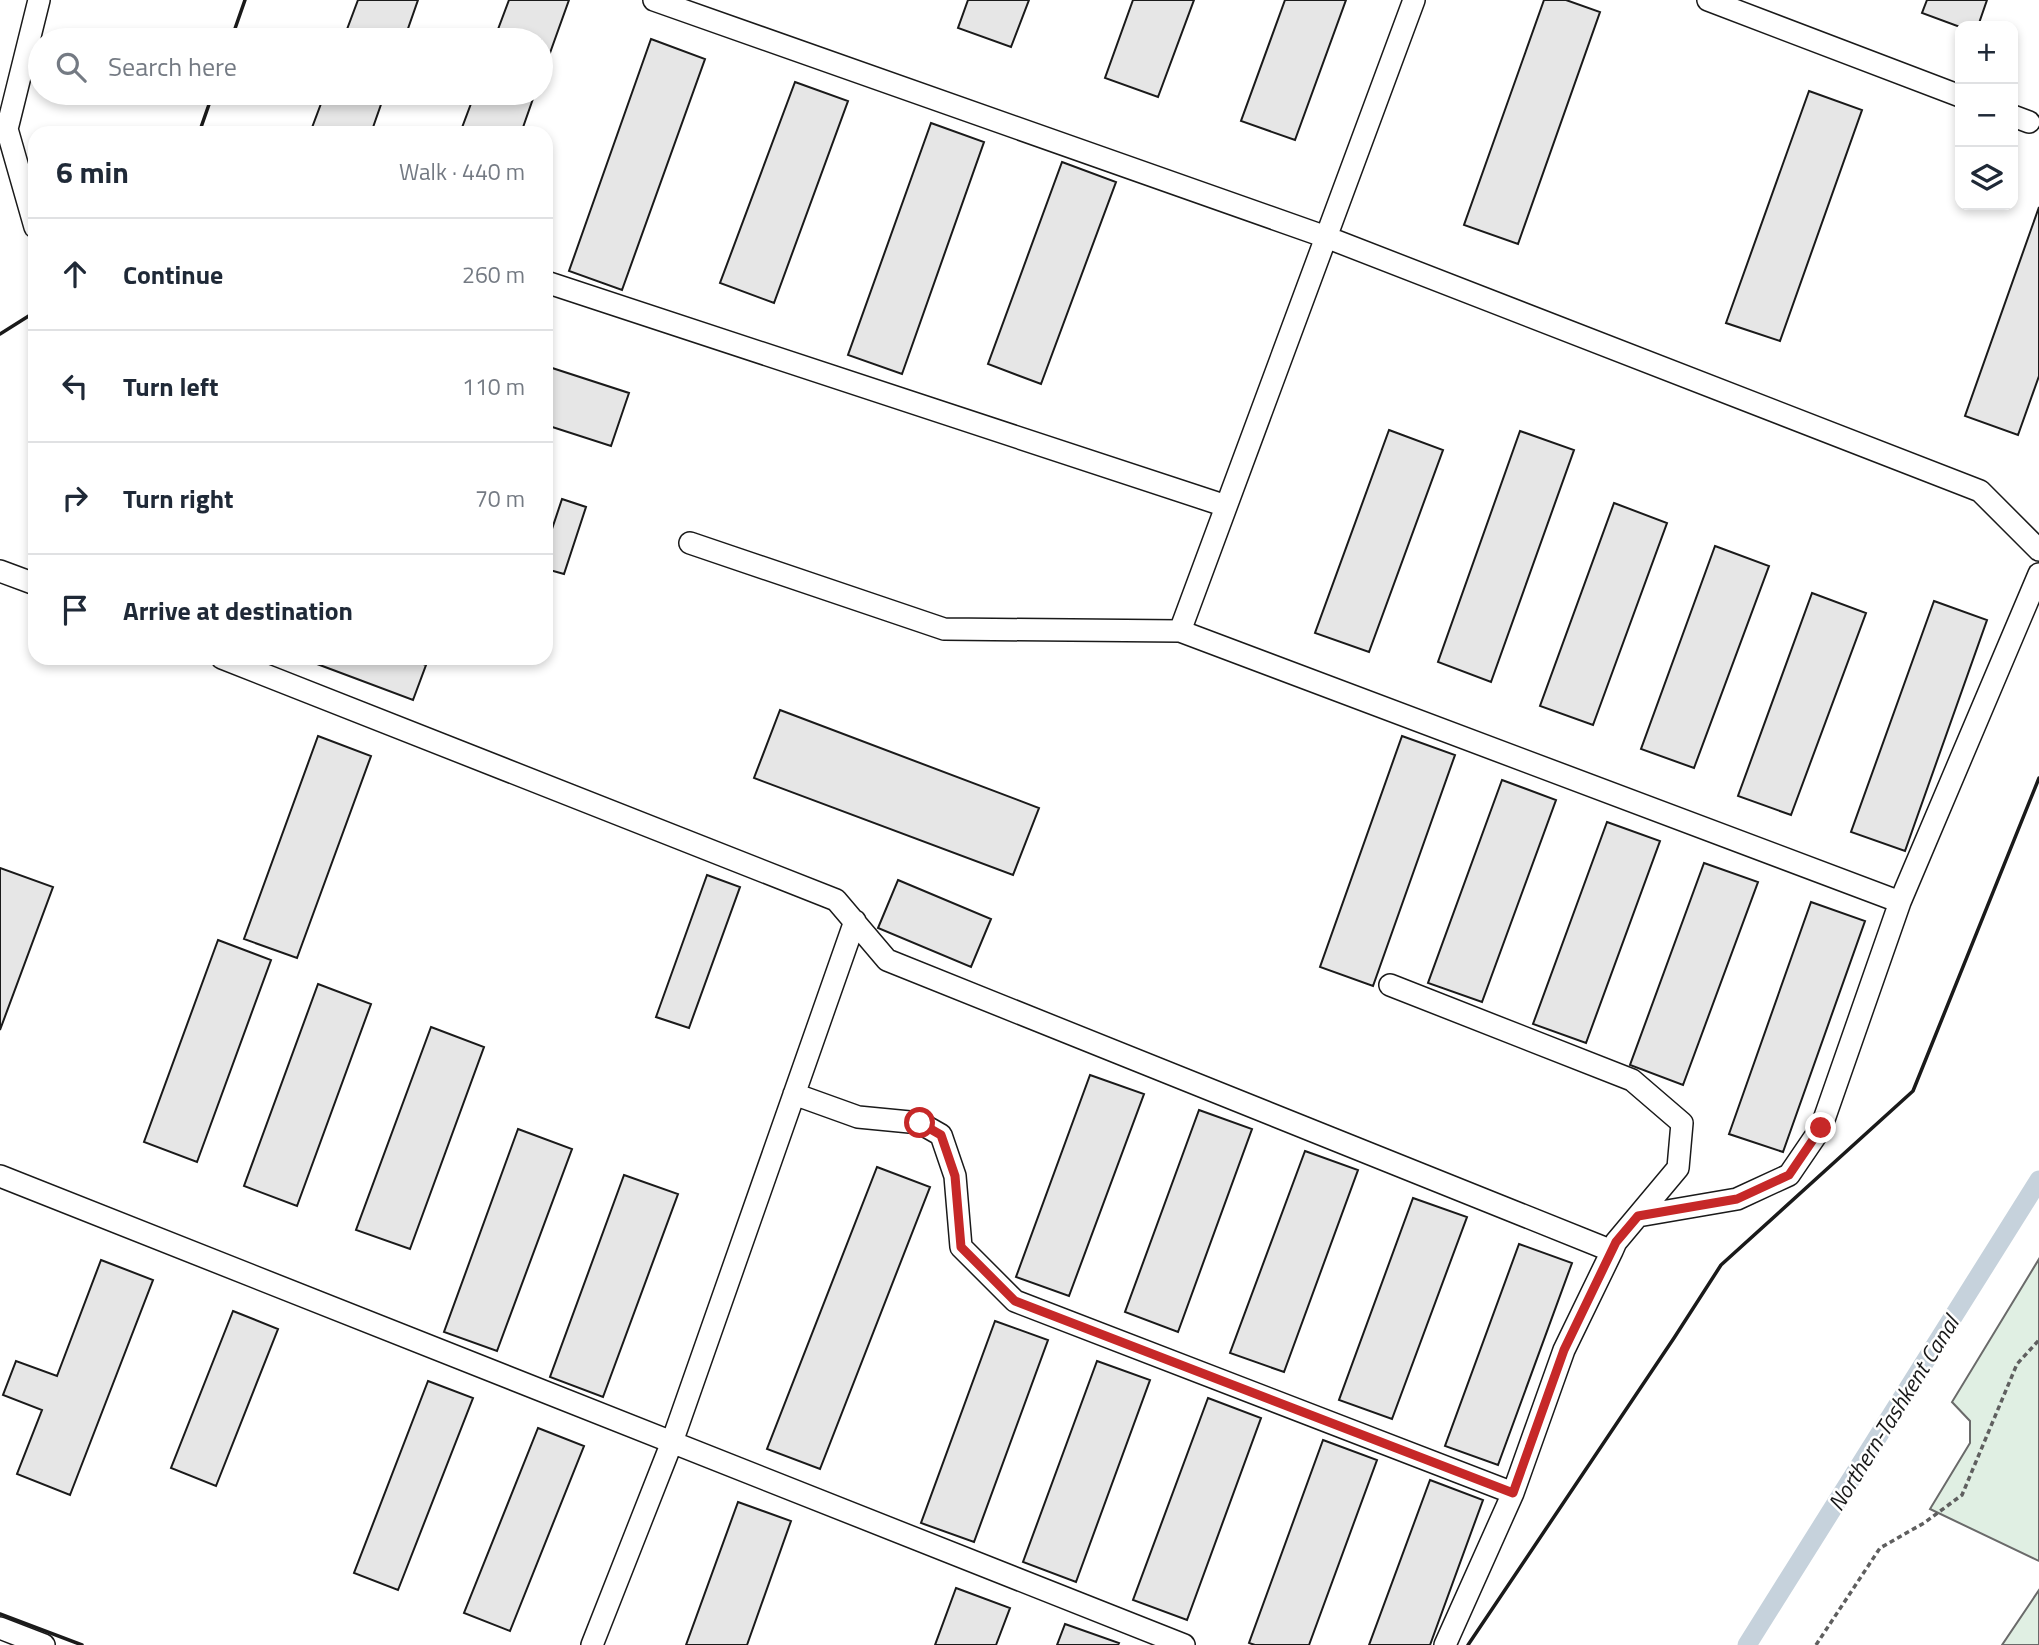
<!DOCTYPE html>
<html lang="en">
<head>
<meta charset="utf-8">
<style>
	body { margin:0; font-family:"Titillium Web",sans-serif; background:#f2f2f3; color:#1f2937 }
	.controls { position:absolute; right:21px; top:21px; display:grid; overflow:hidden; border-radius:14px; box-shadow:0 4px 10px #0003 }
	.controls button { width:63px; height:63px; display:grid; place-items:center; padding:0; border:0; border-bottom:2px solid #e0e1e3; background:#fff; color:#1f2937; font:35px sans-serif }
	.stop { position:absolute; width:21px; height:21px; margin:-16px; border:5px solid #c62828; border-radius:50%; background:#fff }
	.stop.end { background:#c62828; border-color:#fff; box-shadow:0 2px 7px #0008 }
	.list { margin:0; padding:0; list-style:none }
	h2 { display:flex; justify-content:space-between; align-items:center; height:91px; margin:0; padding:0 28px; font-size:30px }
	h2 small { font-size:23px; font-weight:400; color:#747a83 }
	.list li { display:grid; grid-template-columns:46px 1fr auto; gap:21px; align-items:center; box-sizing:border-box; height:112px; padding:0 28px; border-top:2px solid #e0e1e3 }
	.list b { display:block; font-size:26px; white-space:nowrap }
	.list em { font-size:23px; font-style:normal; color:#747a83 }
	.icon { flex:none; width:38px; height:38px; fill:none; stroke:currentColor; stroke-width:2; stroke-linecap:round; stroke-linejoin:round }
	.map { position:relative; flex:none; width:2039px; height:1645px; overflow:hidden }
	.search { position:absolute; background:#fff; box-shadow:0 4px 10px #0003; left:28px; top:28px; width:525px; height:77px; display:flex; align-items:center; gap:18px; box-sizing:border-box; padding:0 24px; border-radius:38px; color:#747a83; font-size:26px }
	.panel { position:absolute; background:#fff; box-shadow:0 4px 10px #0003; left:28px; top:126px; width:525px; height:539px; border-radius:21px }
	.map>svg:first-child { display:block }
</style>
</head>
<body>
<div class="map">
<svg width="2039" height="1645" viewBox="0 0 2039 1645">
	<rect width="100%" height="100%" fill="#fff"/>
	<!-- green -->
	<path fill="#e0efe3" stroke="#6a6a6a" stroke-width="2" d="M2039,1259V1561L1930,1509L1970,1443V1421L1952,1402Z
		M2039,1590V1645H2002Z"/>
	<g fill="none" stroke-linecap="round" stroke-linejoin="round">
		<!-- canal -->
		<path stroke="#c6d2dc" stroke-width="19" d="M1747,1645L2039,1180"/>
	</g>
	<!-- building -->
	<path fill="#e6e6e6" stroke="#1a1a1a" stroke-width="2" d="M358,0H418L404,40H343Z
		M509,0H569L541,78V40H494Z
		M968,0H1029L1011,47L958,28Z
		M1133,0H1194L1158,97L1105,78Z
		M1285,0H1346L1295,140L1241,121Z
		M1544,0H1566L1600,12L1518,244L1464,225Z
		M1927,0H1987L1978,26L1960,27L1922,13Z
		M651,39L705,59L622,290L569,271Z
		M795,82L848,101L774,303L720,283Z
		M1809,91L1862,110L1780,341L1726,323Z
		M325,93H385L371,133H310Z
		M475,93H535L521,133H460Z
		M931,123L984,142L902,374L848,355Z
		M1062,162L1116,182L1041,384L988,364Z
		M2039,207V376L2018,435L1965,416Z
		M546,366L629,393L611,446L546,425Z
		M1389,430L1443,450L1369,652L1315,633Z
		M1520,431L1574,450L1491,682L1438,662Z
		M562,499L586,507L564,574L546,569V547Z
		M1614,503L1667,523L1593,725L1540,706Z
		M1715,546L1769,566L1694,768L1641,749Z
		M1812,593L1866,613L1791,815L1738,796Z
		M1934,601L1987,620L1905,851L1851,832Z
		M301,658H407L426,665L413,700Z
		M780,710L1039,808L1013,875L754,778Z
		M318,736L371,756L297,958L244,939Z
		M1402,736L1455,755L1373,986L1320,967Z
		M1502,780L1556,800L1482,1002L1428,983Z
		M1607,822L1660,841L1586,1043L1533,1024Z
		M1704,863L1758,882L1683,1085L1630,1065Z
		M0,868L53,887L0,1030Z
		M707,875L740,887L689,1028L656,1017Z
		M898,880L991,919L971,967L878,928Z
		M1811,902L1865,921L1783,1152L1729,1134Z
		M218,940L271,960L197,1162L144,1142Z
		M318,984L371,1004L297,1206L244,1186Z
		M431,1027L484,1047L410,1249L356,1230Z
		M1090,1075L1144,1094L1069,1296L1016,1277Z
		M1199,1110L1252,1129L1178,1332L1125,1312Z
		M518,1129L572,1149L497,1351L444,1332Z
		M1305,1151L1358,1170L1284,1372L1230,1353Z
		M877,1167L930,1187L820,1469L767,1449Z
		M624,1175L678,1194L603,1397L550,1377Z
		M1413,1198L1467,1217L1392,1419L1339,1400Z
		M1519,1244L1572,1263L1498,1465L1445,1446Z
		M101,1260L153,1280L70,1495L17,1474L42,1410L3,1395L16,1361L57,1376Z
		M233,1311L278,1329L216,1486L171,1468Z
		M995,1321L1048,1340L974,1542L921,1523Z
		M1097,1361L1150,1380L1076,1582L1023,1562Z
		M428,1381L473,1398L398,1590L354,1573Z
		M1208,1398L1261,1418L1187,1620L1133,1600Z
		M538,1428L584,1446L510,1631L464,1613Z
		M1323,1440L1377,1460L1309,1645H1255L1249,1643Z
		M1430,1480L1483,1500L1430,1645H1369Z
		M738,1502L791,1521L747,1645H686Z
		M956,1588L1010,1608L996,1645H935Z
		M1065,1624L1119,1643L1118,1645H1057Z"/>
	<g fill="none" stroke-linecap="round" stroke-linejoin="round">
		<!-- minor casing -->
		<g stroke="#1a1a1a" stroke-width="24">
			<path id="minor" d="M654,0L1326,237L1980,491L2039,550
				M1708,0L1960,96
				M2013,116L2029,122
				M35,227L7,129L39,0
				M546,282L1226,506
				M690,543L944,629L1180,631L1900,902
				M0,571L35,584
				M1180,631L1414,0
				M222,658L836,900L887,960L1612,1251
				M1390,985L1632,1080L1682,1123L1678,1168L1616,1242L1612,1251L1564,1350L1513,1493L1445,1645
				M794,1094L858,1117L920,1123L941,1135L955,1176L961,1247L1015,1301L1513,1493
				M0,1176L1184,1645
				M1638,1216L1737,1199L1789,1175L1821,1128L1900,902L2039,574
				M0,1628L44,1645
				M592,1645L672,1442L855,921"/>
		</g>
		<!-- path -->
		<path stroke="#5f5f5f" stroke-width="3.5" stroke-dasharray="5 3.5" stroke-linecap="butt" d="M1816,1645L1880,1548L1924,1523L1962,1495L2017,1364L2039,1340"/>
		<!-- minor -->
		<use href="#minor" stroke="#fff" stroke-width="21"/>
		<!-- wall -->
		<path stroke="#1a1a1a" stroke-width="3.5" d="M231,40L245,0
			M199,133L213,93
			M0,334L35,312
			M0,1614L82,1645
			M1468,1645L1674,1338L1721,1265L1913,1091L2039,778"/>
	</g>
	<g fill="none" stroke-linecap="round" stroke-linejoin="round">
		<!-- route -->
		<path stroke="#c62828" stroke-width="9" d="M920,1123L941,1135L955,1176L961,1247L1015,1301L1513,1493L1564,1350L1616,1242L1638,1216L1737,1199L1789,1175L1821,1128"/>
	</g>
	<g text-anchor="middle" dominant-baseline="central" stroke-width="5" stroke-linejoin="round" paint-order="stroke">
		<!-- water labels -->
		<g font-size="23" font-style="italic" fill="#1a1a1a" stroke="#fff">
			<text transform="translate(1893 1413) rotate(-58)">Northern-Tashkent Canal</text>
		</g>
	</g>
</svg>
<div class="controls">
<button>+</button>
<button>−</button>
<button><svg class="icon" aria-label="layers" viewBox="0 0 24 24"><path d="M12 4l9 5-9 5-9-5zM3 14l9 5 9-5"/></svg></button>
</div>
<div class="stop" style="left:920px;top:1123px"></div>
<div class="stop end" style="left:1821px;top:1128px"></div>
<div class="search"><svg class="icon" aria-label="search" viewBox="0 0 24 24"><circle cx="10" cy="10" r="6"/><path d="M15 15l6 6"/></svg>Search here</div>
<section class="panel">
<h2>6 min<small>Walk · 440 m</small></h2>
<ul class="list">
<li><svg class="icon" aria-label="ahead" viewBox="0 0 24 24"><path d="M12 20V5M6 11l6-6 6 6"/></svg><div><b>Continue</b></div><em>260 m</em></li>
<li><svg class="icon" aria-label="left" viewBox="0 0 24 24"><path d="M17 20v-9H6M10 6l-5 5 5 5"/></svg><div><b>Turn left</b></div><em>110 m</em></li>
<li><svg class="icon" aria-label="right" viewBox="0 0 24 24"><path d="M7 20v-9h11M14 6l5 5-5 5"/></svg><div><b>Turn right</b></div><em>70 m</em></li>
<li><svg class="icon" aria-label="arrive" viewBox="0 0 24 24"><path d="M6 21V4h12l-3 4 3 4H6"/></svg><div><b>Arrive at destination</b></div></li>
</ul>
</section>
</div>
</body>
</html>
